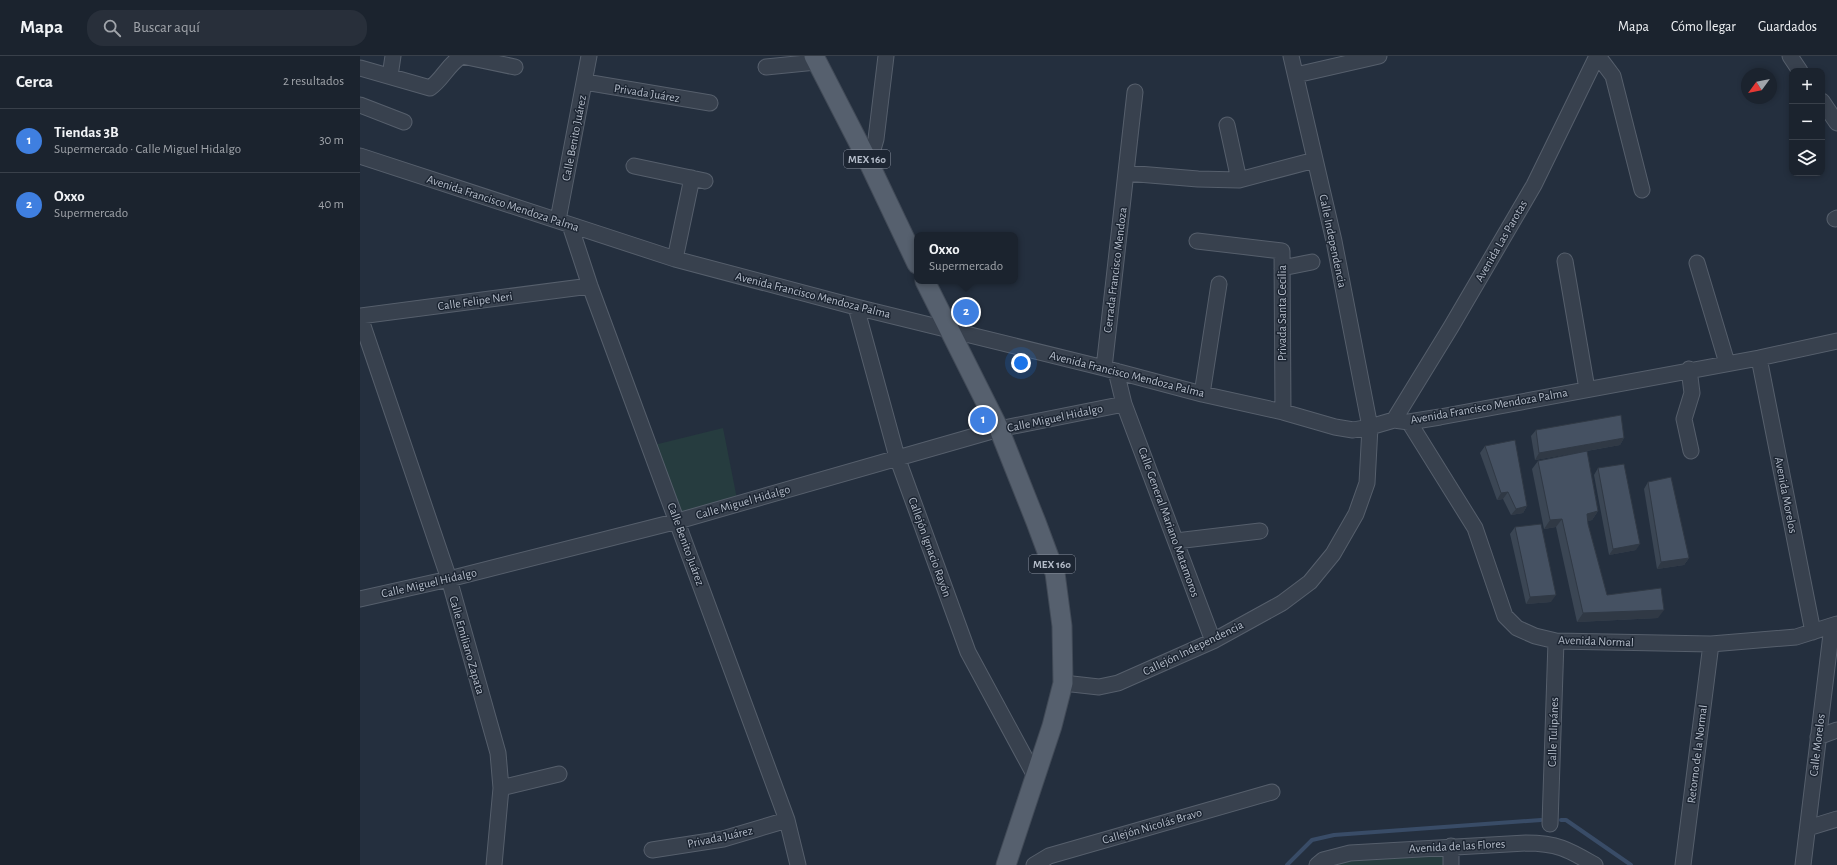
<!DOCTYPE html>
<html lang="es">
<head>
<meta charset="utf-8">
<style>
	body { margin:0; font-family:"Alegreya Sans",sans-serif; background:#282f3a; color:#f1f3f6 }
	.controls { position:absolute; right:12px; top:12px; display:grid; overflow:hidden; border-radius:8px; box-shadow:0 2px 6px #0003 }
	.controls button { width:36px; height:36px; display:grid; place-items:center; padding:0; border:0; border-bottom:1px solid #39404a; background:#1b232e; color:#f1f3f6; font:20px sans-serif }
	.compass { position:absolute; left:1381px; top:12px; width:36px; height:36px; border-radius:50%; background:#1b232e; box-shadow:0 2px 6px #0003; rotate:237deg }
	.you { position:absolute; left:661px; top:307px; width:14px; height:14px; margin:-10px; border:3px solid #fff; border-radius:50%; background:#1a73e8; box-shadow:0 0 0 6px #1a73e833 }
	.badge { display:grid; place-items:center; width:26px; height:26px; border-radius:50%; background:#8c9099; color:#fff; font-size:13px; font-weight:700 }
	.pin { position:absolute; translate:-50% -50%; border:2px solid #fff; box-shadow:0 1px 4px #0006 }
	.popup { position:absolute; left:554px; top:176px; width:104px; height:52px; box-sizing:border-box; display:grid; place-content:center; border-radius:8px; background:#1b232e; filter:drop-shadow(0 1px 3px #0005); font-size:13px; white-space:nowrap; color:#a0a4aa }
	.popup b { font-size:15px; color:#f1f3f6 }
	.popup::after { content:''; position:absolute; left:50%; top:100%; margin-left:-8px; border:8px solid transparent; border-top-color:#1b232e }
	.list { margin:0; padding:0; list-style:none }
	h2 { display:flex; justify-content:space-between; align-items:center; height:52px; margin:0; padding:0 16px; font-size:17px }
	h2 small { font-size:13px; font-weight:400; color:#a0a4aa }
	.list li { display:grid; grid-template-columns:26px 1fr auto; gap:12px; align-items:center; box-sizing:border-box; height:64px; padding:0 16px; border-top:1px solid #39404a }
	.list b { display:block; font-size:15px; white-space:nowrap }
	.list p { margin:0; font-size:13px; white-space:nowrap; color:#a0a4aa }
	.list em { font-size:13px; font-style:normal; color:#a0a4aa }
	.icon { flex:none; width:22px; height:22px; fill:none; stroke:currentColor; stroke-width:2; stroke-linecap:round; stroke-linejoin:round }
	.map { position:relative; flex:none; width:1477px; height:809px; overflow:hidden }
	header { display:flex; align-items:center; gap:24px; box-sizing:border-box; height:56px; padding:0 20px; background:#1b232e; border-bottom:1px solid #39404a }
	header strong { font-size:19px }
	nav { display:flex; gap:22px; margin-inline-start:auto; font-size:14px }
	.search { width:280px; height:36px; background:#282f3a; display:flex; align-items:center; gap:10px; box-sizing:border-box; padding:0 14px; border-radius:16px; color:#a0a4aa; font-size:15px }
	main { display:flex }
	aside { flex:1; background:#1b232e }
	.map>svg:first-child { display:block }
</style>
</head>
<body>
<header>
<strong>Mapa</strong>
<div class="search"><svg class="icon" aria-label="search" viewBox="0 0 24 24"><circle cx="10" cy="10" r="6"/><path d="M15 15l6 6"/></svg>Buscar aquí</div>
<nav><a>Mapa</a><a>Cómo llegar</a><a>Guardados</a></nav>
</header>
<main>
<aside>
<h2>Cerca<small>2 resultados</small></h2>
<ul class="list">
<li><span class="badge" style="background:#3f7fe0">1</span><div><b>Tiendas 3B</b><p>Supermercado · Calle Miguel Hidalgo</p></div><em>30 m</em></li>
<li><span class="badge" style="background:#3f7fe0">2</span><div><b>Oxxo</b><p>Supermercado</p></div><em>40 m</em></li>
</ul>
</aside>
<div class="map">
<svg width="1477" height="809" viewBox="0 0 1477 809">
	<rect width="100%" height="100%" fill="#242f3e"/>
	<!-- green -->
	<path fill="#263c3f" d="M363,372L378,448L318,465L290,390Z
		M1091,790V809H957Z"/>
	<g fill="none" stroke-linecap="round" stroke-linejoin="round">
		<!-- stream -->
		<path stroke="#394c67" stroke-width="4" d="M1201,764H1206L1271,809
			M927,809L952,784L974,779L1181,764"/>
		<!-- minor casing -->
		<g stroke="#565f6c" stroke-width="17">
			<path id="minor" d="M1238,0L1253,20L1282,134
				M1430,0L1440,15
				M406,11L456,6
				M0,12L70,32C83,23 88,8 102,0L155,11
				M936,19L1019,0
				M30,20L33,0
				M225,26L350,47
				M1462,45L1477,67
				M0,49L44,66
				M867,69L879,124
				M0,100L315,203L496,251L744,312L842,338L923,356L975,371L993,374L1010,371L1034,364L1049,366L1080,361L1399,302L1477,285
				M509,107L516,83L526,0
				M274,110L345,125
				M766,117L838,123L879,124L955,104
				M1475,163L1477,162
				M198,164L229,0
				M210,169L230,230L427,764L438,809
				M837,185L922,195L923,356
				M315,203L332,122
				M1205,205L1227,333
				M1337,207L1367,307
				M922,212L952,206
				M496,251L537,401L608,596L675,720
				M0,260L230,230
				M0,261L89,523L138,697L141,732L134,809
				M1399,302L1453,576
				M744,312L775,36
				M1329,313L1332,337L1324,363L1331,395
				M756,315L764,348L853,585
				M842,338L859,228
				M1034,364L1091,271L1174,129L1237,0
				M1049,366L1115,472L1145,560L1157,572L1175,580L1196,585L1351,588L1436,581L1477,568
				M816,485L900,475
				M0,543L89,523L318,465L639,373L764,348
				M703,627L739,631L758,627L853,585L922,547L950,526L973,498L996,458L1007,427L1010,371L974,185L931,0
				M1458,681L1477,674
				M141,732L199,718
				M1190,768L1196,585
				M1448,772L1477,763
				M1091,790V809
				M292,794L363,783L427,764
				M674,809L689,800L912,736
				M957,809L963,804L990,797L1166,787C1198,787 1209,794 1235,809
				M1323,809L1351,588
				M1443,809L1472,570"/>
		</g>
		<!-- major casing -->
		<g stroke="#414a57" stroke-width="21">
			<path id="major" d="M454,0L509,107L557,208
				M565,225L639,373L676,466L695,517L702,570L703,627L692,670L646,809"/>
		</g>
		<!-- minor -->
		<use href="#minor" stroke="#38414e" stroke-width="15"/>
		<!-- major -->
		<use href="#major" stroke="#56606e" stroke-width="19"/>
	</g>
	<!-- wall -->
	<path fill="#3b4654" d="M1176,374L1264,382L1260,389L1227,395L1238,455L1232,464L1228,465V468L1247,539L1298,562L1217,566L1196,471L1184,473L1172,413L1178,405L1226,395L1175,404L1171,380Z
		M1125,390L1167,450L1163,457L1151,459L1143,443L1137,444L1120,397Z
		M1238,412L1276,494L1249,499L1234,419Z
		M1288,426L1329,502L1324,509L1297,513L1284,433Z
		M1155,471L1191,546L1166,548L1150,478Z"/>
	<!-- shaded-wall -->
	<path fill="#303945" d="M1264,382L1260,389L1175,404L1179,397Z
		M1148,436L1143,443L1137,444L1141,437Z
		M1167,450L1163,457L1151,459L1156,453Z
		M1238,455L1232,464L1221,467L1227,458Z
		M1202,463L1196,471L1184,473L1190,464Z
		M1280,488L1276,494L1249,499L1253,493Z
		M1329,502L1324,509L1297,513L1301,506Z
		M1196,539L1191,546L1166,548L1170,541Z
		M1304,554L1298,562L1217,566L1223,557Z"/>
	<!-- building -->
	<path fill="#455162" stroke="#303945" d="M1261,359L1264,382L1179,397L1176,374Z
		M1155,384L1167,450L1156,453L1148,436L1141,437L1125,390Z
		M1227,395L1238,455L1227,458L1228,468L1247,539L1301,532L1304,554L1223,557L1202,463L1190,464L1178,405Z
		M1264,408L1280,488L1253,493L1238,412Z
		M1311,421L1329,502L1301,506L1288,426Z
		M1181,468L1196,539L1170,541L1155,471Z"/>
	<g text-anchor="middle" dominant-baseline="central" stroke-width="3" stroke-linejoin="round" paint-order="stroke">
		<!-- shield labels -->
		<g fill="#1d2633" stroke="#878f9c" stroke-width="1">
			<rect x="484" y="94" width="46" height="18" rx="3"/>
			<rect x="669" y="499" width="46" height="18" rx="3"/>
		</g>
		<g font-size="11" font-weight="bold" fill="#b4bcc9">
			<text x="507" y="103">MEX 160</text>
			<text x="692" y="508">MEX 160</text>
		</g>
		<!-- street labels -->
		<g font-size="12" fill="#b4bcc9" stroke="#1d2633">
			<text transform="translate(287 37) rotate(9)">Privada Juárez</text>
			<text transform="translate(214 82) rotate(-79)">Calle Benito Juárez</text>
			<text transform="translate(143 147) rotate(18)">Avenida Francisco Mendoza Palma</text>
			<text transform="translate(973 185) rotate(78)">Calle Independencia</text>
			<text transform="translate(1141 185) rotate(-60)">Avenida Las Parotas</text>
			<text transform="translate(755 214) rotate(-83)">Cerrada Francisco Mendoza</text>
			<text transform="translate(453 239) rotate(14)">Avenida Francisco Mendoza Palma</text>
			<text transform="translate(115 245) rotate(-8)">Calle Felipe Neri</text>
			<text transform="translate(922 257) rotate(-90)">Privada Santa Cecilia</text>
			<text transform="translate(767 318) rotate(14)">Avenida Francisco Mendoza Palma</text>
			<text transform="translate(1129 350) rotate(-10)">Avenida Francisco Mendoza Palma</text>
			<text transform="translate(695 362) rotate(-12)">Calle Miguel Hidalgo</text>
			<text transform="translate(1426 439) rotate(79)">Avenida Morelos</text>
			<text transform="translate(383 446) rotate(-16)">Calle Miguel Hidalgo</text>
			<text transform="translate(809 466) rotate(70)">Calle General Mariano Matamoros</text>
			<text transform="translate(326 488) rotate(70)">Calle Benito Juárez</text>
			<text transform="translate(570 491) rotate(70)">Callejón Ignacio Rayón</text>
			<text transform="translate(69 527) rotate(-13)">Calle Miguel Hidalgo</text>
			<text transform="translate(1236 585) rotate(2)">Avenida Normal</text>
			<text transform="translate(107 589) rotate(74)">Calle Emiliano Zapata</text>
			<text transform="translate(833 592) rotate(-26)">Callejón Independencia</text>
			<text transform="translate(1193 676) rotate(-88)">Calle Tulipánes</text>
			<text transform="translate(1457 689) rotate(-83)">Calle Morelos</text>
			<text transform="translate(1337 698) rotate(-83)">Retorno de la Normal</text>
			<text transform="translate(792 770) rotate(-16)">Callejón Nicolás Bravo</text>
			<text transform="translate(360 781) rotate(-12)">Privada Juárez</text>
			<text transform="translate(1097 790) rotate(-3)">Avenida de las Flores</text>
		</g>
	</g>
</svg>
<div class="controls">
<button>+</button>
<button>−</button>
<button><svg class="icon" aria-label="layers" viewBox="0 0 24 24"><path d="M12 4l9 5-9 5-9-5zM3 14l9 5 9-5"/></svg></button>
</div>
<svg class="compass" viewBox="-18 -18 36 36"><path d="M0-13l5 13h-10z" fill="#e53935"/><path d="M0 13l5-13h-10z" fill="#a0a4aa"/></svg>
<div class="you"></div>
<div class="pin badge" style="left:623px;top:364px;background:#3f7fe0">1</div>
<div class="pin badge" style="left:606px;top:256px;background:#3f7fe0">2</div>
<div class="popup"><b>Oxxo</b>Supermercado</div>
</div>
</main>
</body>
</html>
